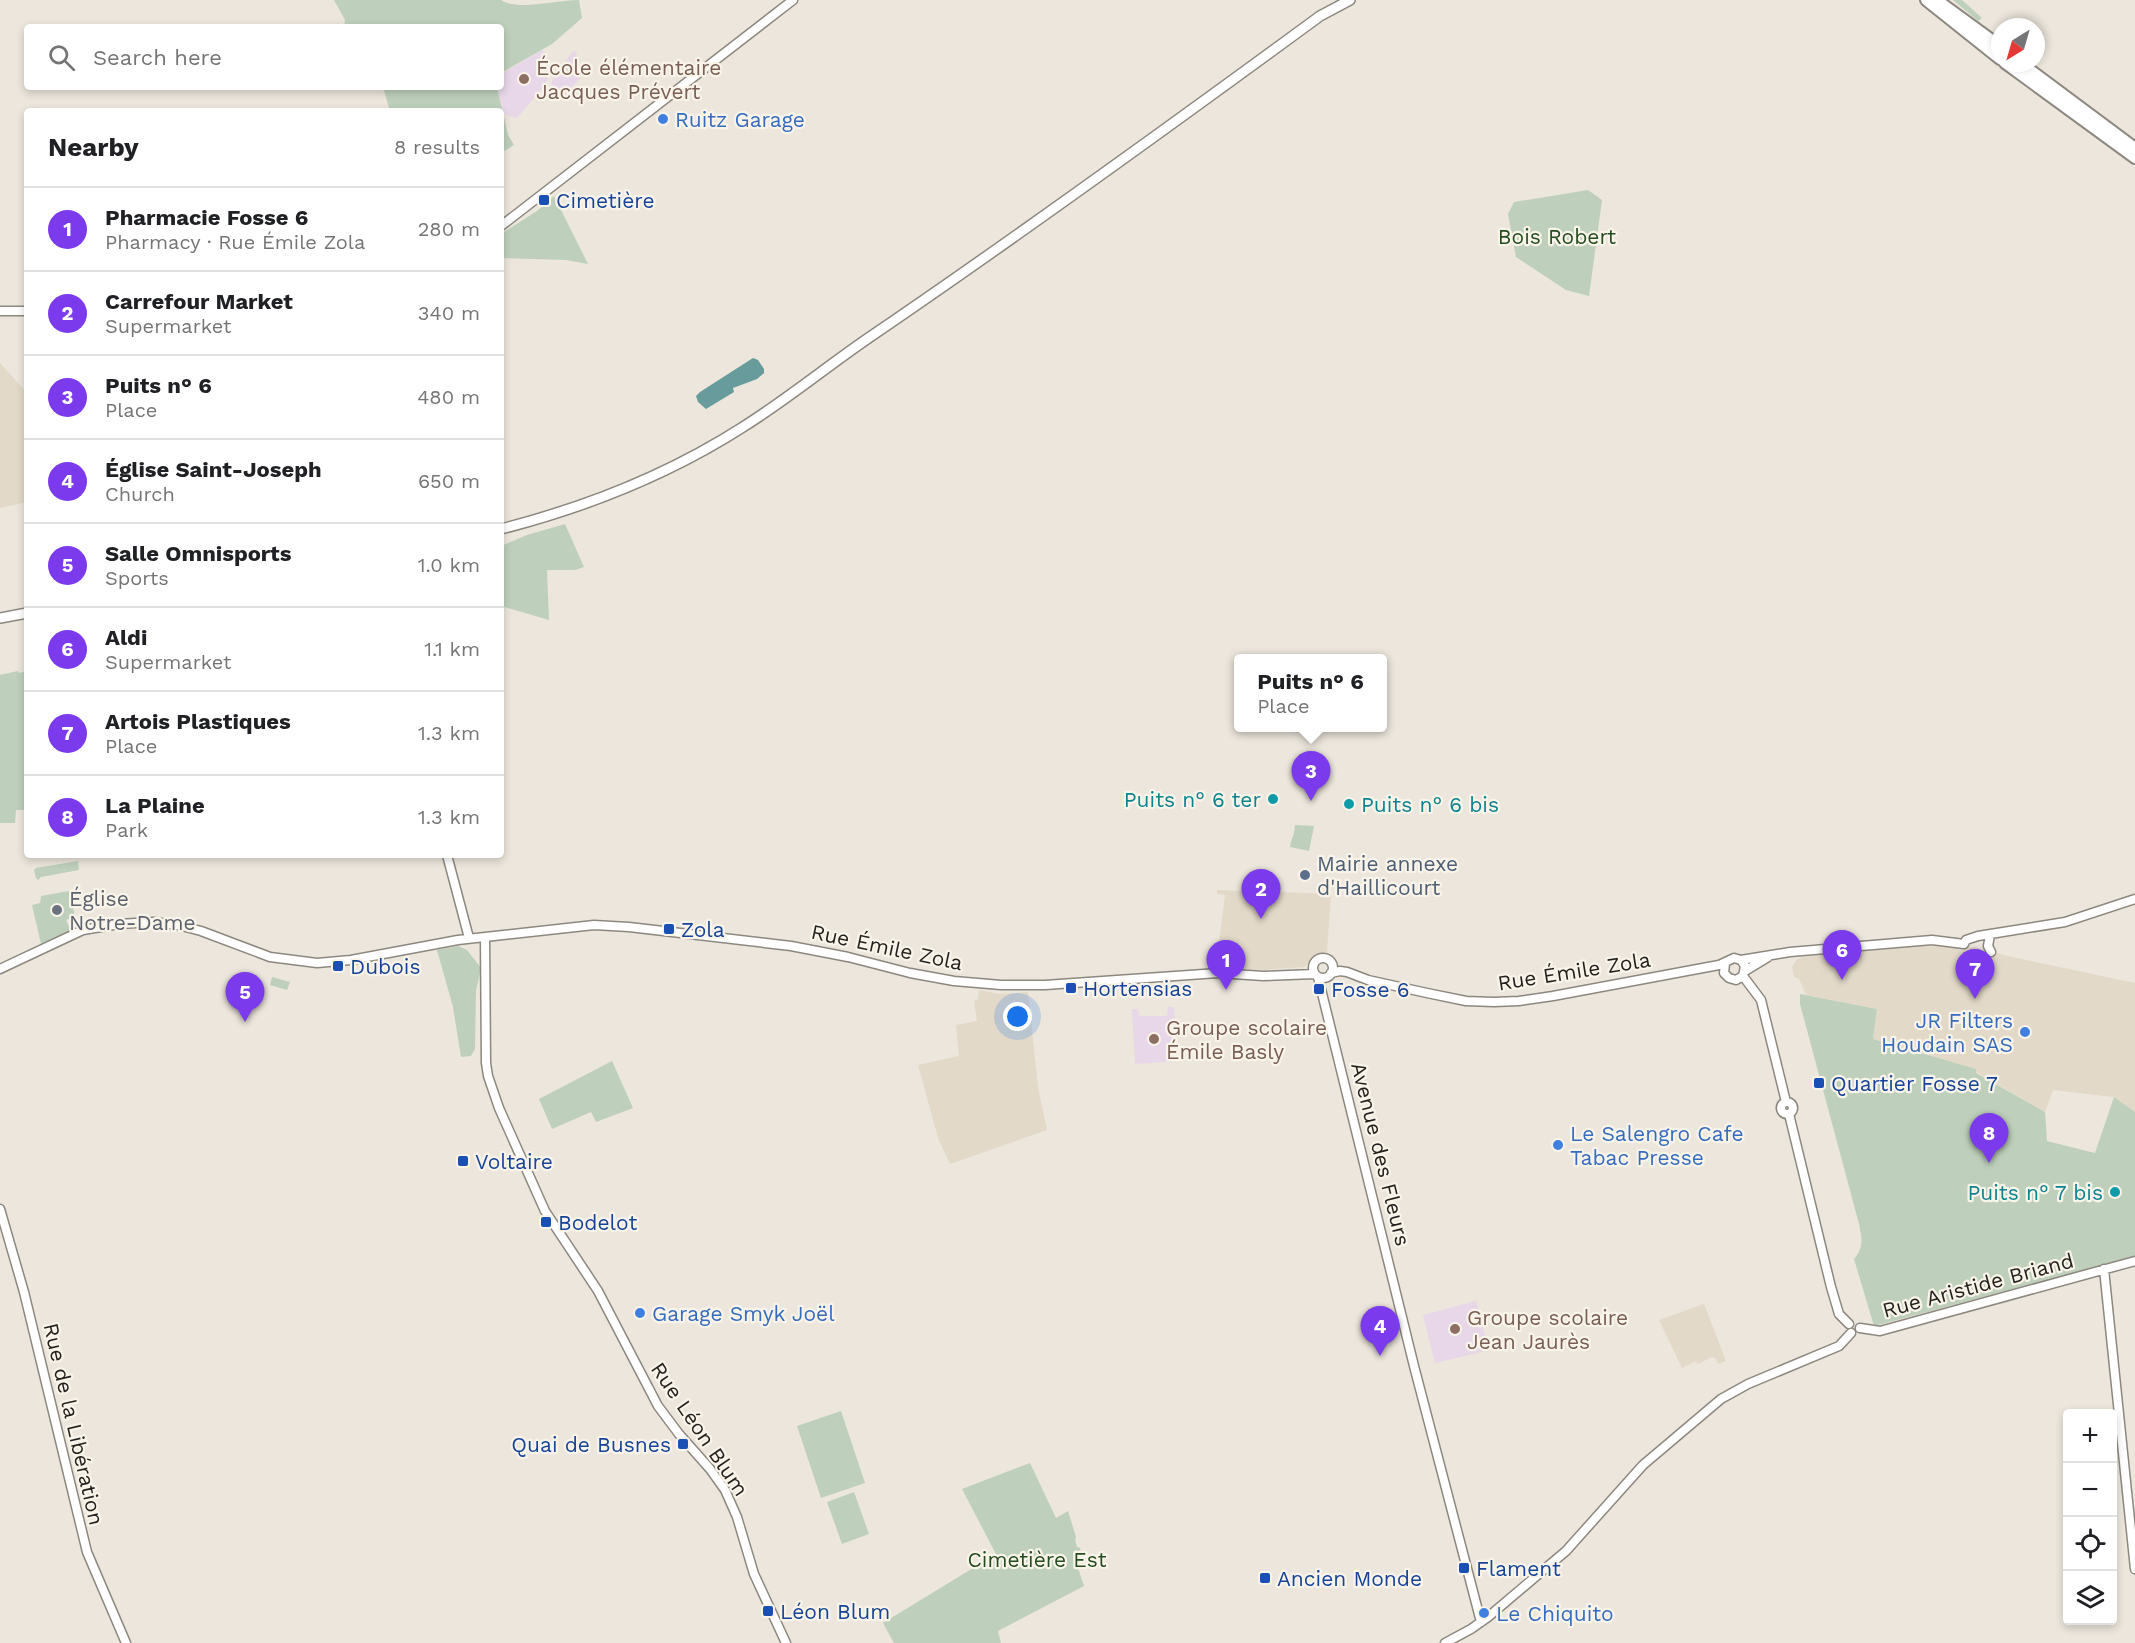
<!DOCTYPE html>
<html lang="en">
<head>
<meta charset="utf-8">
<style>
	body { margin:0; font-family:"Work Sans",sans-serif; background:#f6f6f6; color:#202124 }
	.controls { position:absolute; right:18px; bottom:18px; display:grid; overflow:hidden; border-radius:6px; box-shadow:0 3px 9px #0003 }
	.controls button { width:54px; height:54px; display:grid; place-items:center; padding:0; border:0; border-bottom:2px solid #e0e0e0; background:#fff; color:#202124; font:30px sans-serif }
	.compass { position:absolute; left:1991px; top:18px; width:54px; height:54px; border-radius:50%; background:#fff; box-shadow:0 3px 9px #0003; rotate:217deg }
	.you { position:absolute; left:1018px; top:1017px; width:21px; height:21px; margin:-15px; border:4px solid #fff; border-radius:50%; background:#1a73e8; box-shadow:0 0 0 9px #1a73e833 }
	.badge { display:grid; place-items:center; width:39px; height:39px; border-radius:50%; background:#7c3aed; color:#fff; font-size:20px; font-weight:700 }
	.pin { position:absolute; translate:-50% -50px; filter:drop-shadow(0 2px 3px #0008) }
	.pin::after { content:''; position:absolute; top:32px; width:21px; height:18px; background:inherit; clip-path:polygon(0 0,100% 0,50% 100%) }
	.popup { position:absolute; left:1234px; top:654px; width:153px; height:78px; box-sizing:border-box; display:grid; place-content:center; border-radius:6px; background:#fff; filter:drop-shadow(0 2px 4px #0005); font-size:20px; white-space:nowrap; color:#757577 }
	.popup b { font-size:22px; color:#202124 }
	.popup::after { content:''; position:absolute; left:50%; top:100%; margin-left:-12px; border:12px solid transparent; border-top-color:#fff }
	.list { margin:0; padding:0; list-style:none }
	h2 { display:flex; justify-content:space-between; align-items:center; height:78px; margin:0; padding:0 24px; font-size:26px }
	h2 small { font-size:20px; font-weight:400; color:#757577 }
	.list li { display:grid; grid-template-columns:39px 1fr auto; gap:18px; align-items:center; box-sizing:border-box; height:84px; padding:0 24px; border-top:2px solid #e0e0e0 }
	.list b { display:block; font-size:22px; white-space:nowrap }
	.list p { margin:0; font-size:20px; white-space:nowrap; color:#757577 }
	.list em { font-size:20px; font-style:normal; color:#757577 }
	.icon { flex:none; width:33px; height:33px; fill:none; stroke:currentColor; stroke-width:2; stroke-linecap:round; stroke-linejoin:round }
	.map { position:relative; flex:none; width:2135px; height:1643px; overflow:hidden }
	.search { position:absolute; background:#fff; box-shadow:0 3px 9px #0003; left:24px; top:24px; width:480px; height:66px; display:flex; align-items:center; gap:15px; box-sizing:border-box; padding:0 21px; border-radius:6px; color:#757577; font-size:22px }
	.panel { position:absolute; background:#fff; box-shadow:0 3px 9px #0003; left:24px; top:108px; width:480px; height:750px; border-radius:6px }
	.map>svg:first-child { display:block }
</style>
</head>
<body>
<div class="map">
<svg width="2135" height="1643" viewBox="0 0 2135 1643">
	<rect width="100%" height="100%" fill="#ece6dc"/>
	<!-- built -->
	<path fill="#e2d9c8" d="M0,363L27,393V502L0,508Z
		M1217,890L1331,894L1327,952L1317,955L1304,967L1260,970L1216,967L1225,895L1217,894Z
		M1919,946L1974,947L2012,957L2135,983V1112L2114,1097L2053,1090L2045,1112L1976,1072L1923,1053L1873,1039L1877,1009L1806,995L1799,979L1794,977L1792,967L1796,960L1803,957Z
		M979,990L999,994L1028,992L1038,1087L1047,1130L950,1164L938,1138L918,1065L959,1056L956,1025L977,1021L974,1001L978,999Z
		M1704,1304L1726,1361L1718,1364L1716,1359L1712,1357L1698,1364L1696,1361L1682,1368L1659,1320Z"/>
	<!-- education -->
	<path fill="#e8d7e8" d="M542,50L550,59L548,62L550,73L545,85L517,118L504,114L497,87H501V74Z
		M573,51H576L580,78L562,98L551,87L552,80Z
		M1168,1007H1174L1177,1061L1135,1064L1132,1009H1138L1139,1016H1167Z
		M1476,1301L1488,1347L1482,1349V1352L1435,1363L1423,1315Z"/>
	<!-- green -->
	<path fill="#bed0bc" d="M334,0H501C517,11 558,0 579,0L582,18L552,44L501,73V27H344L345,20Z
		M1953,0H1962L1982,18L1978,21Z
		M383,87H497L508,135L514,145L501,153V111H390Z
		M1588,190L1602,200L1589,296L1566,290L1516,257L1508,214L1514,202Z
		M554,196L588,264L566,260L501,258V234L537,211Z
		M565,524L584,567L575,570H547L549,620L501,606V546L527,535Z
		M18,671L19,673L27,671V810H16L15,823H0V675Z
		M1295,825L1314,826L1309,851L1290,847C1291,839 1295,834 1295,825Z
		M78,861L79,870L41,877L38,880L36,878L34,870L36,868Z
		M69,891L75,916L66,920L71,931L41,944L32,905L40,903L41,896Z
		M458,946L467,950L481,968L476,991L475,1049L471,1056L461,1057L453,1007L437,950Z
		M272,977L290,982L287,990L270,985Z
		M1800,994L1877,1009L1873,1039L1976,1069V1073L2045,1112L2047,1141L2095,1153L2114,1097L2135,1112V1257L1874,1326L1854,1259C1864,1247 1862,1239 1859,1224L1800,1004Z
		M612,1061L633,1108L596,1122L591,1112L552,1129L539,1099Z
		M841,1411L865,1483L821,1498L797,1426Z
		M1030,1463L1056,1518L1068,1511L1076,1537L1075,1540L1077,1547L1080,1548L1085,1565L1078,1568L1084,1586L998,1631L1001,1643H894L883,1623L996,1554L962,1489Z
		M854,1492L869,1534L842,1544L827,1502Z"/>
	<!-- water -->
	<path fill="#689b9b" d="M753,358L758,360L764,369V373L757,379L733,388L734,392L706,409L698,402L696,396L700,392Z"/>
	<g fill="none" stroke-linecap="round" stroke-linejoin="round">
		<!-- secondary casing -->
		<g stroke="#8d887f" stroke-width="11">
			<path id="secondary" d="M501,226L793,0
				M0,311H27
				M447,855L469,938
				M1990,935L1988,946L1991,952
				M485,937L486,1063L488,1076L499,1108L545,1211L598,1291L658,1406L679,1434L710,1469L725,1490L737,1517L754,1574L786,1643
				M1313 968a10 10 0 1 1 20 0a10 10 0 1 1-20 0Z
				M1741,960L1790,952L1932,940L1964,944L1966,940L1978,936L2065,922L2135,899
				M0,969L83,930L119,924L153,922L178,925L201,931L270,957L317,963L351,960L458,940L594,925L629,927L791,946L848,957L910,973L954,981L1001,985H1045L1218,973L1263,976L1315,974
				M1745,971L1768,957
				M1331,973L1340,971L1347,972L1368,980L1427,993L1466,1001L1494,1002L1519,1001L1553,996L1719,965L1734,958L1741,960L1745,966L1743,976L1736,980L1729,978L1724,973L1725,963
				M1743,976L1761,1000L1786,1102
				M1318,977L1414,1366L1481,1622
				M1781 1108a6 6 0 1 1 12 0a6 6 0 1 1-12 0Z
				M1789,1114L1831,1287L1839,1314L1849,1324
				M0,1209L24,1292L87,1552L126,1643
				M2104,1269L2135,1569
				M1860,1328L1880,1331L2135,1261
				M1445,1643L1471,1629L1488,1617L1566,1551L1643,1465L1721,1399L1748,1384L1839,1346L1851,1333"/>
		</g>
		<!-- primary casing -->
		<g stroke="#8d887f" stroke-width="12">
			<path id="primary" d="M501,529C587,507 668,475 743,427C786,400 825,368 867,339C1020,235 1170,126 1320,16L1350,0
				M0,618L27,613"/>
		</g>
		<!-- highway casing -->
		<g stroke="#8d887f" stroke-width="14">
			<path id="highway" d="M1926,0L2000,59
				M1937,0L2000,46
				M2005,63L2135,158
				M2021,63L2135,148"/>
		</g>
		<!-- secondary -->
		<use href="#secondary" stroke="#fff" stroke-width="8"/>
		<!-- primary -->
		<use href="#primary" stroke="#fff" stroke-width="9"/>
		<!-- highway -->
		<use href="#highway" stroke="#fff" stroke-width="10"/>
	</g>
	<!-- markers -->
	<g fill="#8d6e63" stroke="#f9f4e9" stroke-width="2">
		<circle cx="524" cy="79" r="6"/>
		<circle cx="1154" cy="1039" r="6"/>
		<circle cx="1455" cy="1329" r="6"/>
	</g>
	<g fill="#3f7fe0" stroke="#f9f4e9" stroke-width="2">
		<circle cx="663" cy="119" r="6"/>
		<circle cx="2025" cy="1032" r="6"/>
		<circle cx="1558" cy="1145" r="6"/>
		<circle cx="640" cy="1313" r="6"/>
		<circle cx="1484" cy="1613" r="6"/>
	</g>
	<g fill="#1a4fb4" stroke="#f9f4e9" stroke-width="2">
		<rect x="538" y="194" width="12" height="12" rx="3"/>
		<rect x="663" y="923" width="12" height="12" rx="3"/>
		<rect x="332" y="960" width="12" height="12" rx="3"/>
		<rect x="1065" y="982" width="12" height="12" rx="3"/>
		<rect x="1313" y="983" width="12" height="12" rx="3"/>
		<rect x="1813" y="1077" width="12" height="12" rx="3"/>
		<rect x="457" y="1155" width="12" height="12" rx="3"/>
		<rect x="540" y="1216" width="12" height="12" rx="3"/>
		<rect x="677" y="1438" width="12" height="12" rx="3"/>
		<rect x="1458" y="1562" width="12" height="12" rx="3"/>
		<rect x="1259" y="1572" width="12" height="12" rx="3"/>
		<rect x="762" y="1605" width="12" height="12" rx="3"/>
	</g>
	<g fill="#0f9aa8" stroke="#f9f4e9" stroke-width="2">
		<circle cx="1273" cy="799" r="6"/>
		<circle cx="1349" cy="804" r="6"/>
		<circle cx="2115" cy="1192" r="6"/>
	</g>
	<circle fill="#5c6f8a" stroke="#f9f4e9" stroke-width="2" cx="1305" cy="875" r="6"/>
	<circle fill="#6b7280" stroke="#f9f4e9" stroke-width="2" cx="57" cy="910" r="6"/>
	<g text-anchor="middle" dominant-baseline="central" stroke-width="4.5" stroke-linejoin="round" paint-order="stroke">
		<!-- education labels -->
		<g font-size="21" fill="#785e54" stroke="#f9f4e9" text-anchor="start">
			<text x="536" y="67">École élémentaire<tspan x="536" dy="24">Jacques Prévert</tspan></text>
			<text x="1166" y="1027">Groupe scolaire<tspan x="1166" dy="24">Émile Basly</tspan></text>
			<text x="1467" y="1317">Groupe scolaire<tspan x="1467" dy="24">Jean Jaurès</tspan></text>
		</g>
		<!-- shop labels -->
		<g font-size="21" fill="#366cbe" stroke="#f9f4e9" text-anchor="start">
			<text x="675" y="119">Ruitz Garage</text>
			<text x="2013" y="1020" text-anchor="end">JR Filters<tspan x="2013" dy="24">Houdain SAS</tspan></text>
			<text x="1570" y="1133">Le Salengro Cafe<tspan x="1570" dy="24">Tabac Presse</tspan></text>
			<text x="652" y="1313">Garage Smyk Joël</text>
			<text x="1496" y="1613">Le Chiquito</text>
		</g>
		<!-- transit labels -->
		<g font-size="21" fill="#164399" stroke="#f9f4e9" text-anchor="start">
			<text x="556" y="200">Cimetière</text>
			<text x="681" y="929">Zola</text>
			<text x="350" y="966">Dubois</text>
			<text x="1083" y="988">Hortensias</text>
			<text x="1331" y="989">Fosse 6</text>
			<text x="1831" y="1083">Quartier Fosse 7</text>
			<text x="475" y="1161">Voltaire</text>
			<text x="558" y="1222">Bodelot</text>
			<text x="671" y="1444" text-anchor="end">Quai de Busnes</text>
			<text x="1476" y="1568">Flament</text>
			<text x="1277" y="1578">Ancien Monde</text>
			<text x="780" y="1611">Léon Blum</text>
		</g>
		<!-- park labels -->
		<g font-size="21" fill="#254c20" stroke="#f9f4e9">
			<text x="1557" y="236">Bois Robert</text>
			<text x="1037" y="1559">Cimetière Est</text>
		</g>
		<!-- culture labels -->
		<g font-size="21" fill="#0d838f" stroke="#f9f4e9" text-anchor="end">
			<text x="1261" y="799">Puits n° 6 ter</text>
			<text x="1361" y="804" text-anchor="start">Puits n° 6 bis</text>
			<text x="2103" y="1192">Puits n° 7 bis</text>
		</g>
		<!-- service labels -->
		<g font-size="21" fill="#4e5e75" stroke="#f9f4e9" text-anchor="start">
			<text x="1317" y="863">Mairie annexe<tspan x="1317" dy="24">d'Haillicourt</tspan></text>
		</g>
		<!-- worship labels -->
		<g font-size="21" fill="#5b616d" stroke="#f9f4e9" text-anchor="start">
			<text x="69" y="898">Église<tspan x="69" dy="24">Notre-Dame</tspan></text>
		</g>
		<!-- street labels -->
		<g font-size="21" fill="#221f1c" stroke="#f9f4e9">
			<text transform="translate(887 947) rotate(12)">Rue Émile Zola</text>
			<text transform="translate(1574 971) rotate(-9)">Rue Émile Zola</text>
			<text transform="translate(1381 1154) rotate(76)">Avenue des Fleurs</text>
			<text transform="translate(1978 1285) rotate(-15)">Rue Aristide Briand</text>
			<text transform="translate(74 1424) rotate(77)">Rue de la Libération</text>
			<text transform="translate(700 1429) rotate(56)">Rue Léon Blum</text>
		</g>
	</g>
</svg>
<div class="controls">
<button>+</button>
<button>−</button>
<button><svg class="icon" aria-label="locate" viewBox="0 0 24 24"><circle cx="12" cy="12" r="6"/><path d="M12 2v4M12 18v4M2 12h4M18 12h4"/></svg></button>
<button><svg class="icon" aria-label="layers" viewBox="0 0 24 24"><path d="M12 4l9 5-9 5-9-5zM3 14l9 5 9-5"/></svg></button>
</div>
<svg class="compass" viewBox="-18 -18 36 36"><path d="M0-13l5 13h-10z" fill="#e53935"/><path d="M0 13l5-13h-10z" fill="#757577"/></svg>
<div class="you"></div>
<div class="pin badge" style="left:1226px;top:990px">1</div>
<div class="pin badge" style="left:1261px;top:919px">2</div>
<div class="pin badge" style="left:1311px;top:801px">3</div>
<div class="popup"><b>Puits n° 6</b>Place</div>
<div class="pin badge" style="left:1380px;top:1356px">4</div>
<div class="pin badge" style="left:245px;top:1022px">5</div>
<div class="pin badge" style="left:1842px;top:980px">6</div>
<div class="pin badge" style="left:1975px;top:999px">7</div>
<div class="pin badge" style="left:1989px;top:1163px">8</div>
<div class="search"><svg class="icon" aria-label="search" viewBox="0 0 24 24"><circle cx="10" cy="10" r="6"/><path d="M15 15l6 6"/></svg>Search here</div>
<section class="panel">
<h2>Nearby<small>8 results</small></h2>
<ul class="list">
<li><span class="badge">1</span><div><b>Pharmacie Fosse 6</b><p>Pharmacy · Rue Émile Zola</p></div><em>280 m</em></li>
<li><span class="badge">2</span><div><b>Carrefour Market</b><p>Supermarket</p></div><em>340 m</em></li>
<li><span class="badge">3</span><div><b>Puits n° 6</b><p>Place</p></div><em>480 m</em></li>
<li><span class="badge">4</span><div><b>Église Saint-Joseph</b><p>Church</p></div><em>650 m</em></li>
<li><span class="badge">5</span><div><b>Salle Omnisports</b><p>Sports</p></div><em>1.0 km</em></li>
<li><span class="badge">6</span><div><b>Aldi</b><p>Supermarket</p></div><em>1.1 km</em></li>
<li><span class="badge">7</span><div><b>Artois Plastiques</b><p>Place</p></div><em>1.3 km</em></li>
<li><span class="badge">8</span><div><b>La Plaine</b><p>Park</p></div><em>1.3 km</em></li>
</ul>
</section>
</div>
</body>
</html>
